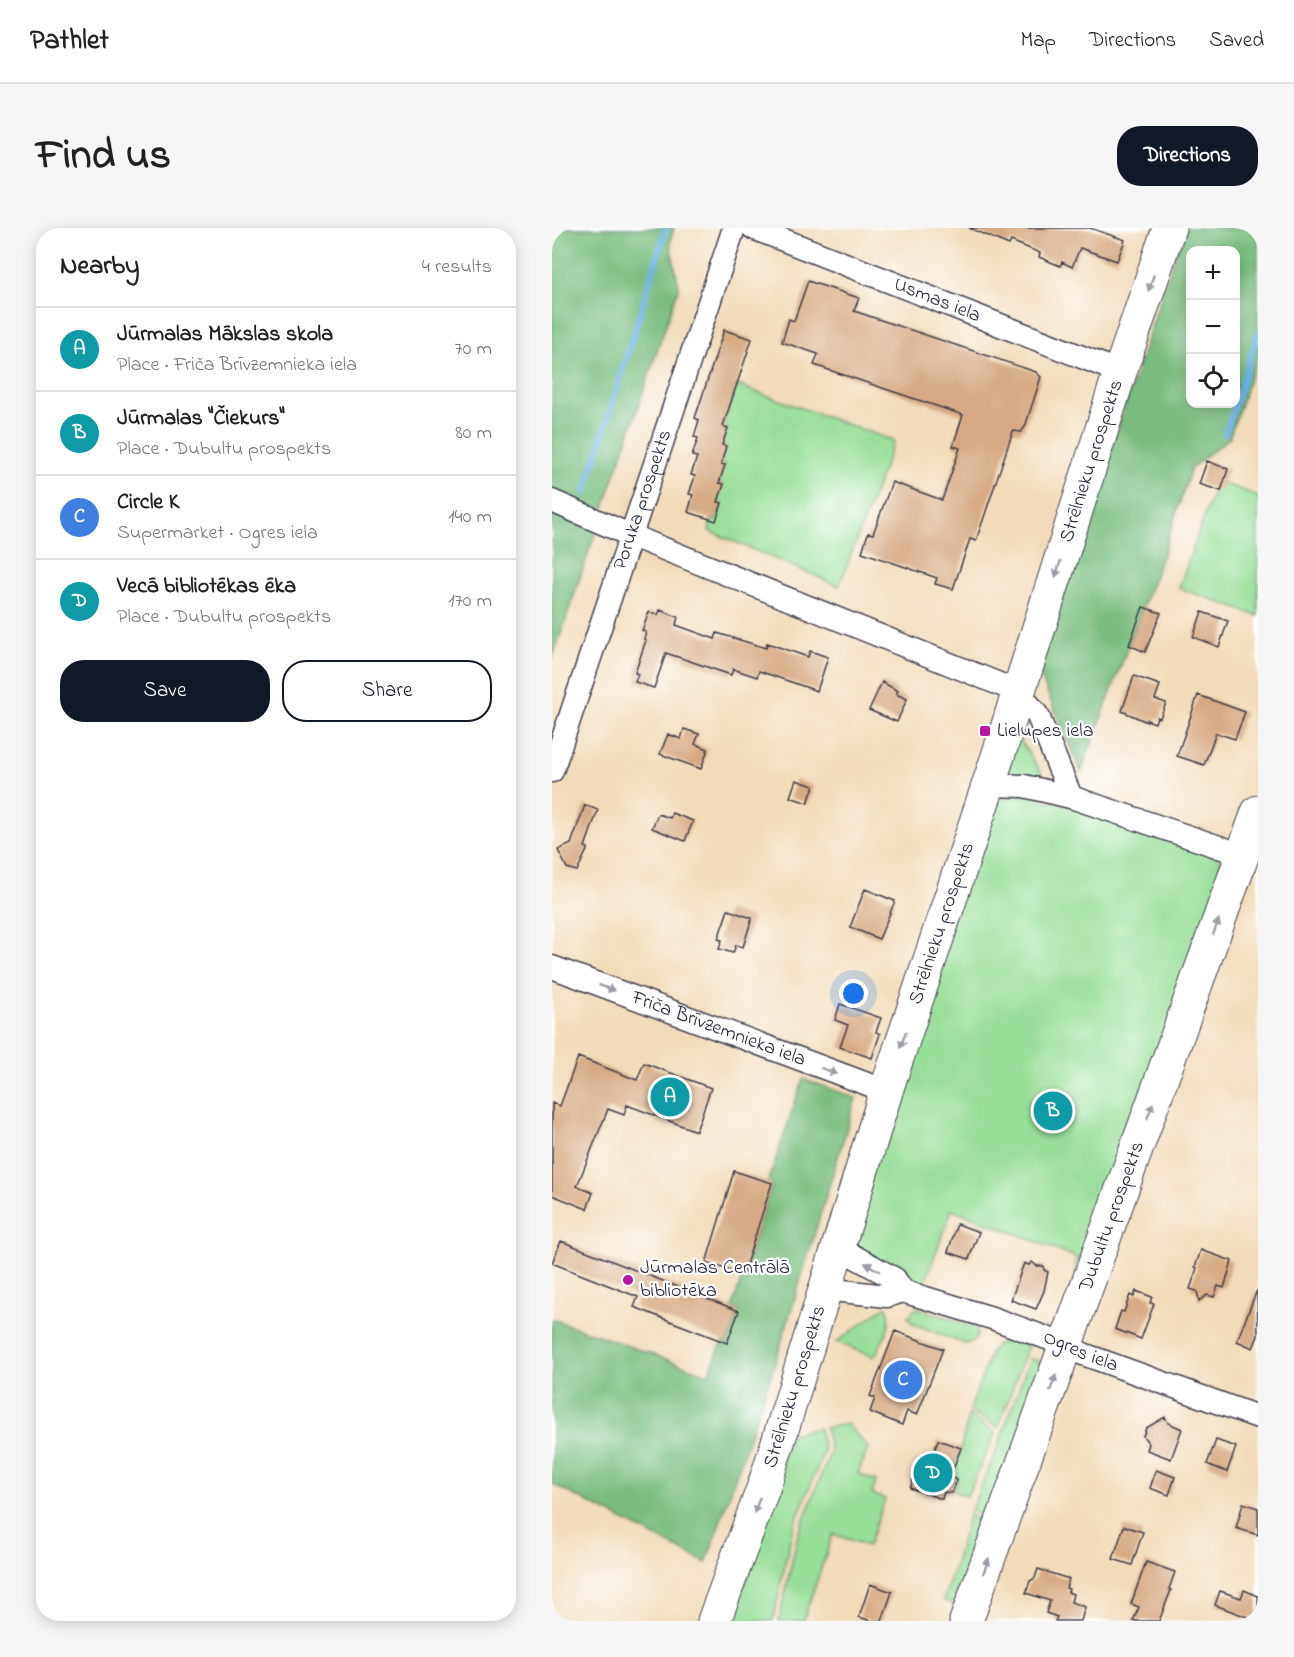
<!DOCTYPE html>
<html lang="en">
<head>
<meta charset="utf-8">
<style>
	body { margin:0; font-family:"Indie Flower",sans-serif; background:#f6f6f6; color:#202124 }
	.controls { position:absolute; right:18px; top:18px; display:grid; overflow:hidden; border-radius:12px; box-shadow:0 3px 15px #0003 }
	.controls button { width:54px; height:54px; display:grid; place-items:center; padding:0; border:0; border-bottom:2px solid #e0e0e0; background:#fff; color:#202124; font:30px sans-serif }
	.you { position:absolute; left:302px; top:766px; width:21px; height:21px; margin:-15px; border:4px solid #fff; border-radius:50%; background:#1a73e8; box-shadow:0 0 0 9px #1a73e833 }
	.badge { display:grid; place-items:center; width:39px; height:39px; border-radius:50%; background:#111827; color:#fff; font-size:20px; font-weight:700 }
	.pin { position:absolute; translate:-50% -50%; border:3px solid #fff; box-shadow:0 2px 6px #0006 }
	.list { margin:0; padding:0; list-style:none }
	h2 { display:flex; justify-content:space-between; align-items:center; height:78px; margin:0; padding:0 24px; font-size:26px }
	h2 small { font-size:20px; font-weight:400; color:#757577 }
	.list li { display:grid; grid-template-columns:39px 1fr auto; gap:18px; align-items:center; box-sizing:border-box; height:84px; padding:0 24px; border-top:2px solid #e0e0e0 }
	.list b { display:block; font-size:22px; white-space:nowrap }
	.list p { margin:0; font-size:20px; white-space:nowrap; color:#757577 }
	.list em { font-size:20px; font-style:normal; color:#757577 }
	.actions { display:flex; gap:12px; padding:18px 24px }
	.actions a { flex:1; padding:14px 0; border:2px solid #111827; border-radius:24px; text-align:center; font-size:21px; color:#111827 }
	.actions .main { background:#111827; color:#fff }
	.icon { flex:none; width:33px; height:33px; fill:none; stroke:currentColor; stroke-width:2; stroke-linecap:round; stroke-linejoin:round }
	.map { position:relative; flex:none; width:706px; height:1393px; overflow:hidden; border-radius:24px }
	header { display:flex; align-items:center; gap:36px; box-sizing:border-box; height:84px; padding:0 30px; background:#fff; border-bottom:2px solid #e0e0e0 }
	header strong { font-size:28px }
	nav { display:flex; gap:33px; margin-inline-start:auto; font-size:21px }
	.intro { display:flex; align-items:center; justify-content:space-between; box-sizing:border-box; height:144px; padding:0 36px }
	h1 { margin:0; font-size:42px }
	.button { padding:15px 27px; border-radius:24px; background:#111827; color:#fff; font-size:21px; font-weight:700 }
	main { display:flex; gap:36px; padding:0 36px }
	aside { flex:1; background:#fff; border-radius:24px; box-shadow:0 3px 15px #0003 }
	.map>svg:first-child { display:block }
</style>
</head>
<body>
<header>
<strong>Pathlet</strong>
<nav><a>Map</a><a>Directions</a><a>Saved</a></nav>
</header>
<div class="intro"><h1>Find us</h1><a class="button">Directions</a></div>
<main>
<aside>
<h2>Nearby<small>4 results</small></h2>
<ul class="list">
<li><span class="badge" style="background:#0f9aa8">A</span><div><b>Jūrmalas Mākslas skola</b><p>Place · Friča Brīvzemnieka iela</p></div><em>70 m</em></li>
<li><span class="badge" style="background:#0f9aa8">B</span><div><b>Jūrmalas &quot;Čiekurs&quot;</b><p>Place · Dubultu prospekts</p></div><em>80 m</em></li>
<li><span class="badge" style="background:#3f7fe0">C</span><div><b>Circle K</b><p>Supermarket · Ogres iela</p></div><em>140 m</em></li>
<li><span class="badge" style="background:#0f9aa8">D</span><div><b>Vecā bibliotēkas ēka</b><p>Place · Dubultu prospekts</p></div><em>170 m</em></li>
</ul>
<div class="actions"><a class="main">Save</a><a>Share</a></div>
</aside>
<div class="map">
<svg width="706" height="1393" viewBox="0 0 706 1393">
	<rect width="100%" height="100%" fill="#fff"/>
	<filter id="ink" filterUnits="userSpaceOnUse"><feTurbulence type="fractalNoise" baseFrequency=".0167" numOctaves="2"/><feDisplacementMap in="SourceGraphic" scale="12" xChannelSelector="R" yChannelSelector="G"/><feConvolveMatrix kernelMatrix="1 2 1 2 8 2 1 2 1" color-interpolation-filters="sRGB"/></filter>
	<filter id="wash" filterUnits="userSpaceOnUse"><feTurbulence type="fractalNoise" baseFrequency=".008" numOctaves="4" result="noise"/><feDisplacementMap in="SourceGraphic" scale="24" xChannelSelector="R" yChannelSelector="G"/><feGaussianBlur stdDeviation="1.35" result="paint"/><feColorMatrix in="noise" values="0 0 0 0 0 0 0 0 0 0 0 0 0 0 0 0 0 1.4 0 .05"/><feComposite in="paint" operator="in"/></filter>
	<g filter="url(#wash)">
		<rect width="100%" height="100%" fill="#f1dbba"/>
		<!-- green -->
		<path fill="#97de98" stroke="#5c806a" stroke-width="1.5" d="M185,157L342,213L287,358L157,303L159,292L164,293L170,275L166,274L171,256L167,255L173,237L169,236L174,219L170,217L176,200L171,198Z
			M665,253L706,268V388L627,360Z
			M465,507L492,549V555L454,550Z
			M470,566L507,575L667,629L672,645L524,1046V1029L400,981L373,1054L361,1053L303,1021L297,1008L439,575Z
			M334,1078C344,1092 330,1115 322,1129L285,1114Z
			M366,1080L425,1100V1108L422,1113L413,1116L361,1096L355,1088H358L361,1082Z
			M457,1111L476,1118L446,1200L418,1182L439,1124L445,1117Z
			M478,1130L497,1137L439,1296L419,1282L445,1221Z
			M417,1186L443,1205L415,1268L401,1263L405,1252L398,1249L409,1220Z
			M295,1196L316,1220L306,1246L324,1253L320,1266L333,1271L316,1318L281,1306L251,1393H227L246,1306L279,1223L273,1200Z
			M267,1200L272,1223L240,1303L221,1393H172L239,1206Z
			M417,1286L437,1301L410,1379L391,1372C402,1344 408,1315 417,1286Z"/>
		<!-- forest -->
		<path fill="#79bd80" stroke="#4e705e" stroke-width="1.5" fill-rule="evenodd" d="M0,0H122L118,15L127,59L0,432Z
			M632,0H706V126L677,210L639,240L612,323L529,544L486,442ZM638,22H684V176H638Z
			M251,851L304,870L224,1132L154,1335L0,1256V1091L156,1146L171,1113L175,1115L187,1083L180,1080L220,956L216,954Z"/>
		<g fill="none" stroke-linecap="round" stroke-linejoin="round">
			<!-- stream -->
			<path stroke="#70b3e5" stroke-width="6" d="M0,9L3,0
				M684,173L706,105
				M673,206L683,176
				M33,265L114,0"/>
		</g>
		<g id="blocks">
			<!-- building -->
			<path fill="#d6aa84" d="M417,0H538L573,12L565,33L528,20L520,39L510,34L508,38L487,29L488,25L459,13L457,17Z
				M256,53L307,70L302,83L484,144L489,149L473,199L469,204L461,203L424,313L418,311L401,361L383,356L385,350L310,324L316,305L321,306L340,254L390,272L408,220L401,218L411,187L262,137L266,126L230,114L237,91L242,93Z
				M172,102L200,111L171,198L176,200L170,217L174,218L169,236L173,237L167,255L172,256L166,274L170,275L164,293L136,284L141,267L137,266L143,248L139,247L145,229L140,228L146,210L142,209L147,192L143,190Z
				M655,233L676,241L669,263L647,256Z
				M591,379L609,385L593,424L577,417Z
				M108,382L126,389L124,397L163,411L165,405L214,420L215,415L256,429L258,423L276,429L265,463L207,443L205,449L181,441L179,447L114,425L102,460L83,454L86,446L83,445L94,412L92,411L94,404L90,403L97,384L106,387Z
				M650,384L676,393L667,419L641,409Z
				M582,448L608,457L603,471L614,475L608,490L605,489L603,495L595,492V494L570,483Z
				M330,454L346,463L344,466L355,471L345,494L317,482Z
				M646,467L693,484L683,511L664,505L652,537L625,528Z
				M132,501L147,506L143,516L156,521L149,541L108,526L116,506L129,511Z
				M244,552L262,558L256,575L238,569Z
				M33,577L46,582L33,619L36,620L25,643L15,640L6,622L19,616Z
				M120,585L141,593L133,613L100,600L106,586L118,590Z
				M313,661L343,673L327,711L298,699Z
				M176,682L200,690L191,719L184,717L181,725L167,721L170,712L166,711Z
				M288,776L329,790L324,804L328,806L320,830L288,819L296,797L283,792Z
				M26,829L85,852L92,835L159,860L144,903L75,877L72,887L56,881L25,958L41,965L35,981L0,967V875L8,878Z
				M182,943L220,955L191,1046L154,1035Z
				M405,996L427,1004L417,1031L396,1024Z
				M9,1013L187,1083L175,1115L82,1079L86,1069L0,1035Z
				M649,1022L680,1033L672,1060L666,1058L662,1069L655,1067L647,1073L645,1063L638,1061L645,1040L643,1039Z
				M480,1034L485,1038H492V1042L496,1044L492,1063L484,1081L459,1072L472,1035L477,1037Z
				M705,1062L706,1108L701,1120L685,1113Z
				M584,1063L600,1069L598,1075L602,1076L589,1111L563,1101L569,1083L572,1084L578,1067L582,1069Z
				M343,1103L391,1121L365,1187L355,1183L350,1197L318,1184L323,1170L318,1168Z
				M613,1189L616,1195L630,1201L619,1231L595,1222L597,1216L591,1208L594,1200Z
				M386,1212L409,1220L398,1249L405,1252L400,1265L392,1264L390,1271L358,1260L366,1238L376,1241Z
				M664,1212L684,1219L675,1244L655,1236Z
				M604,1242L623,1249L617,1267L598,1260Z
				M691,1275L706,1280V1307L684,1300Z
				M572,1298L591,1304L580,1337L561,1331Z
				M594,1334L623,1344L617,1361L619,1362L607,1393H581L587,1379L579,1376Z
				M486,1341L517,1351L514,1360L517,1361L516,1364L521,1366L519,1374L533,1379L529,1393H503L505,1389L494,1385L498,1373L474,1365L478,1353L483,1350Z
				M318,1356L340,1364L330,1393H319L307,1389Z
				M692,1362L706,1368V1393L663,1377L668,1363L689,1370Z"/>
		</g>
	</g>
	<g filter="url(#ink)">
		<use href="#blocks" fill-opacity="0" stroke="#413e4e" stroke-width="1.5"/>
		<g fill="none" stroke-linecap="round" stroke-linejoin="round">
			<!-- street casing -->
			<g stroke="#413e4e" stroke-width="25">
				<g id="street">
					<path id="s1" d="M201,0L568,144"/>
					<path d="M0,273L80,308L467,464L486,488L519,569"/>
					<path id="s2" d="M0,543L182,0"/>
					<path d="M436,557L472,558L519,569L691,627"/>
					<path id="s3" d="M0,739L334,863"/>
					<path d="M285,1019L343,1051L351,1063"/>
					<path id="s4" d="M272,1061L335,1068L351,1063L357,1065L440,1090L514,1117L531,1126L706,1189"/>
				</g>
			</g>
			<!-- primary casing -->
			<g stroke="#413e4e" stroke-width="35">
				<g id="primary">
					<path id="s5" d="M162,1393L212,1258L233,1192L336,857L452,510L568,144L617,0"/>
					<path id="s6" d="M414,1393L706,584"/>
				</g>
			</g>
			<!-- street -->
			<use href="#street" stroke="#fff" stroke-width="22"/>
			<!-- primary -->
			<use href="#primary" stroke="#fff" stroke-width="33"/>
		</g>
		<!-- one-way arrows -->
		<defs><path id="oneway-solid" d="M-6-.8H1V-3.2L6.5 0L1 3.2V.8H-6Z" transform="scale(1.5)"/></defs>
		<g fill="#9c9ca7">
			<use href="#oneway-solid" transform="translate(599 55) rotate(109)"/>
			<use href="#oneway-solid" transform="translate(506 341) rotate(108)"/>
			<use href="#oneway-solid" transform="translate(664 699) rotate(-70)"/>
			<use href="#oneway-solid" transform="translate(55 760) rotate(20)"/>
			<use href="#oneway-solid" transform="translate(351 812) rotate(109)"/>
			<use href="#oneway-solid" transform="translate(277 843) rotate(20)"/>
			<use href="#oneway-solid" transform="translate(598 883) rotate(-70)"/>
			<use href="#oneway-solid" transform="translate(320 1039) rotate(-151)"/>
			<use href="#oneway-solid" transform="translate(501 1155) rotate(-70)"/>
			<use href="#oneway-solid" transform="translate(205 1277) rotate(110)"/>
			<use href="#oneway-solid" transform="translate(434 1338) rotate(-70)"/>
		</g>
	</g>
	<!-- markers -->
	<g fill="#b5179e" stroke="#fff" stroke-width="2">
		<rect x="427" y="497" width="12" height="12" rx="3"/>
		<circle cx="76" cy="1052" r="6"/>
	</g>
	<g text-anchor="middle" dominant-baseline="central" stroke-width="4.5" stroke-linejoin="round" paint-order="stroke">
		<!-- street labels -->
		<g font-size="20" fill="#22223b" stroke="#fff">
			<text stroke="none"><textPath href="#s1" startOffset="198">Usmas iela</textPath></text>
			<text stroke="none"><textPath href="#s5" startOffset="1220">Strēlnieku prospekts</textPath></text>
			<text stroke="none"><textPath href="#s2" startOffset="286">Poruka prospekts</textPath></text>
			<text stroke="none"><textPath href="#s5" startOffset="734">Strēlnieku prospekts</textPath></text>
			<text stroke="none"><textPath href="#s3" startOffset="178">Friča Brīvzemnieka iela</textPath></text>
			<text stroke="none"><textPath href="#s6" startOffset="430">Dubultu prospekts</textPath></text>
			<text stroke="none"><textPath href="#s4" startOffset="268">Ogres iela</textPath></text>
			<text stroke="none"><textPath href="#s5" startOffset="248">Strēlnieku prospekts</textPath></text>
		</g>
		<!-- poi labels -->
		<g font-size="20" fill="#22223b" stroke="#fff" text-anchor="start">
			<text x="445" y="503">Lielupes iela</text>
			<text x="88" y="1040">Jūrmalas Centrālā<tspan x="88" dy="23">bibliotēka</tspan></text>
		</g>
	</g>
</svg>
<div class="controls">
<button>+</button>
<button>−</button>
<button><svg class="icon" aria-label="locate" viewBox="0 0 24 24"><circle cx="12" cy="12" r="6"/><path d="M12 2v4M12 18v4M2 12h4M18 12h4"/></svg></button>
</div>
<div class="you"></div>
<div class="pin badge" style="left:118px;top:869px;background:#0f9aa8">A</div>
<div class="pin badge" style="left:501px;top:883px;background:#0f9aa8">B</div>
<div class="pin badge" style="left:351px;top:1152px;background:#3f7fe0">C</div>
<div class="pin badge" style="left:381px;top:1245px;background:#0f9aa8">D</div>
</div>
</main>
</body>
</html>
